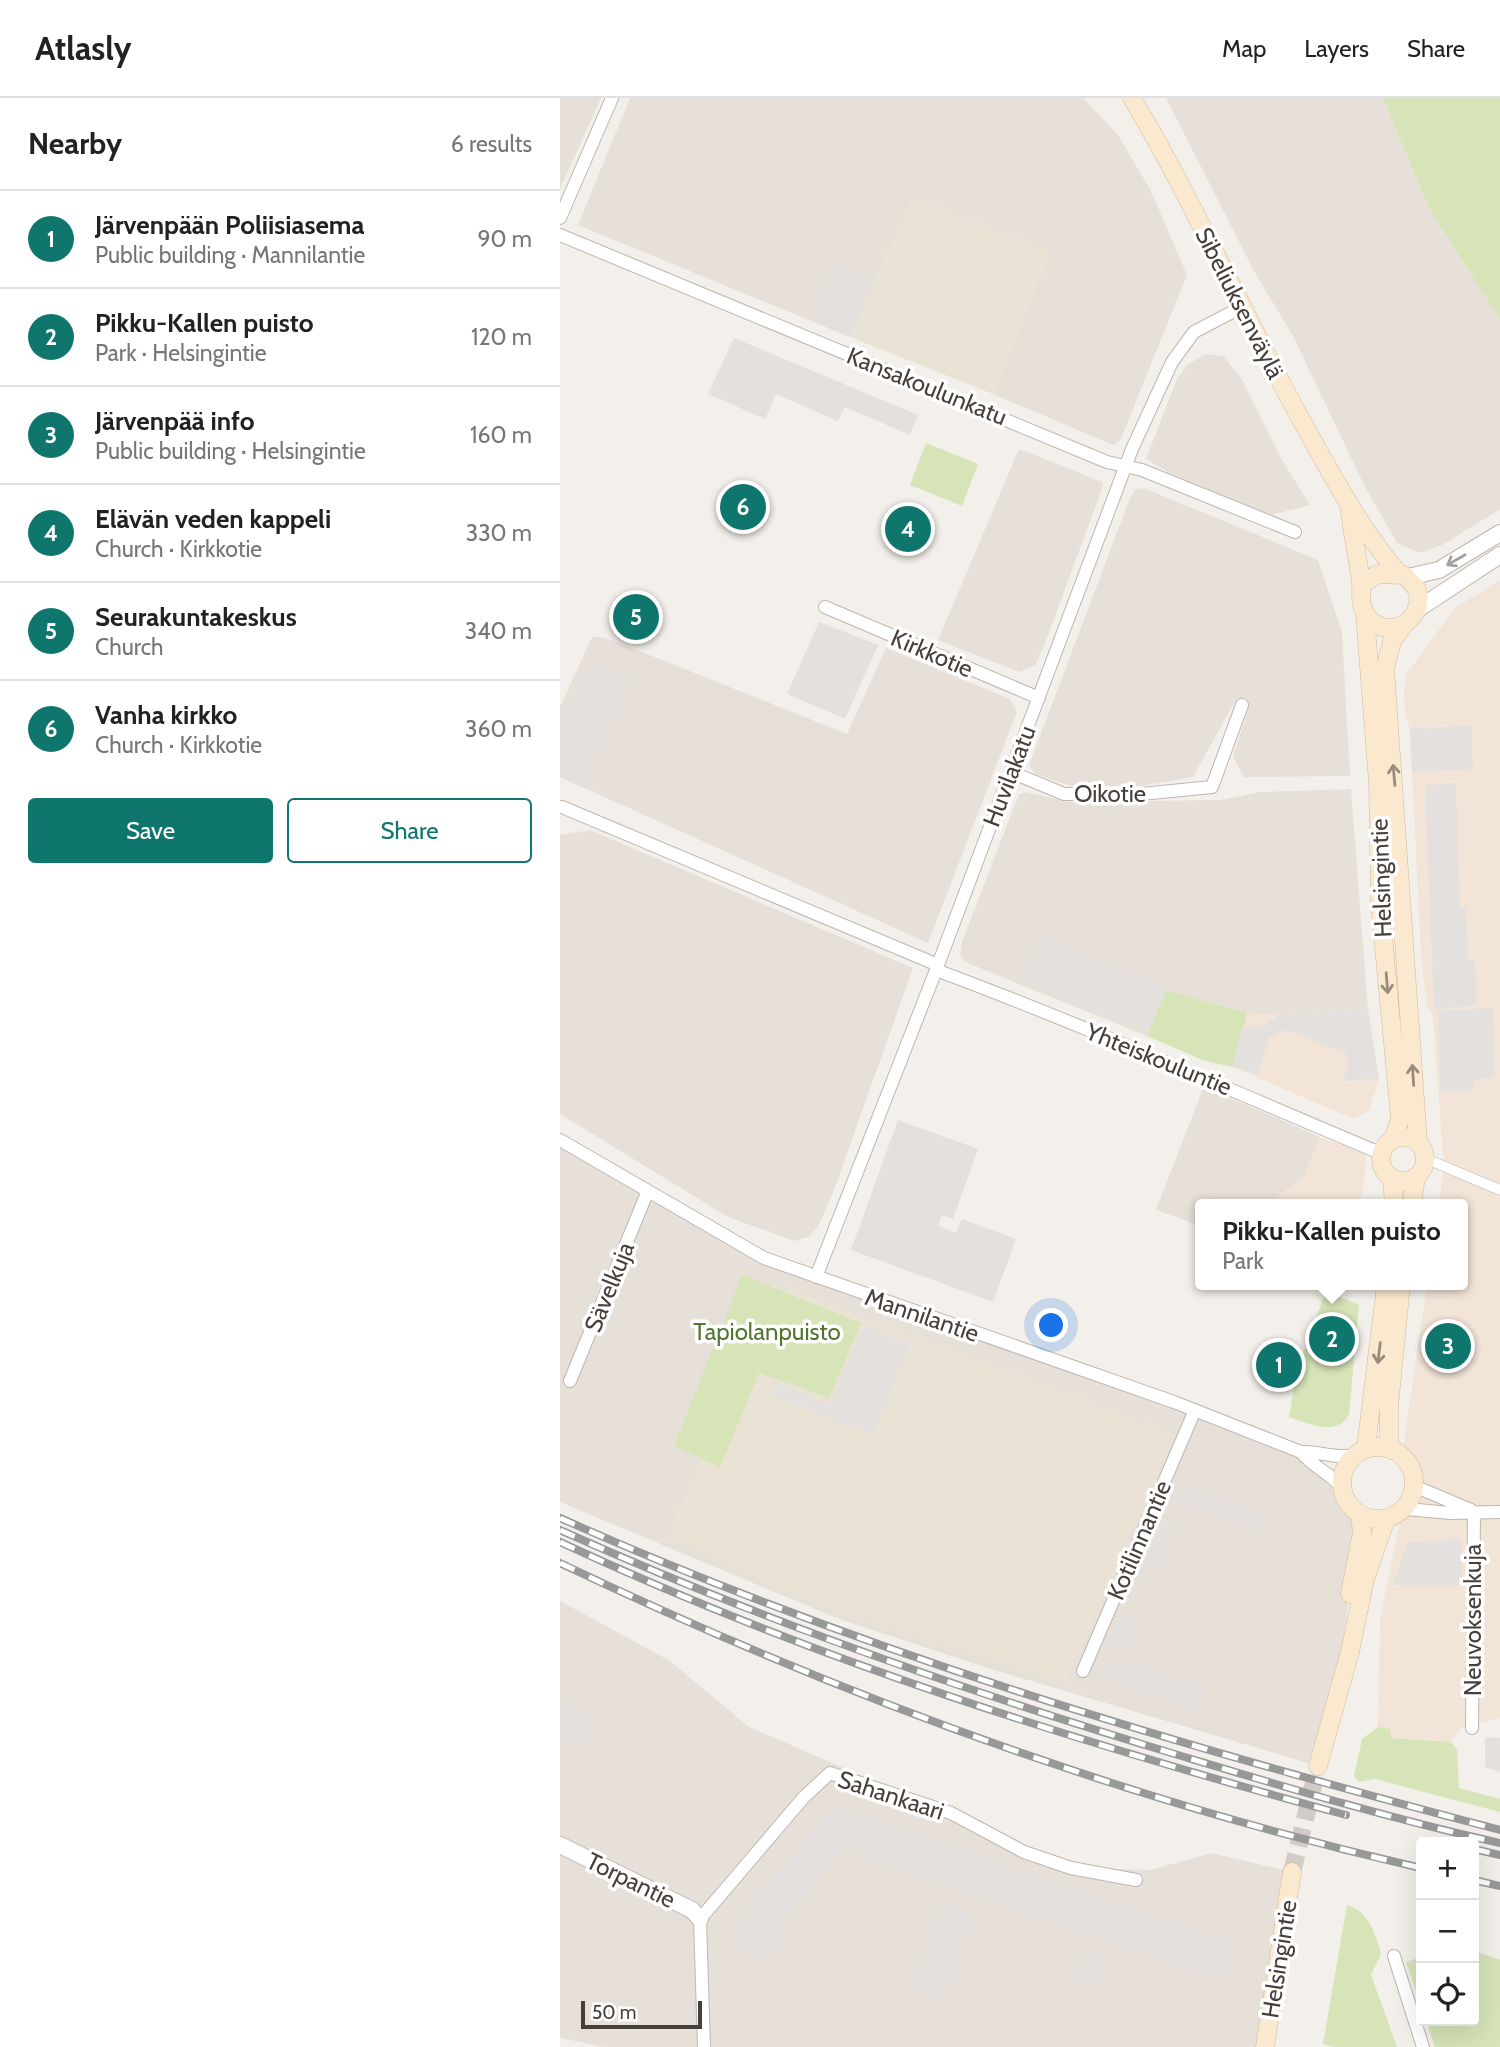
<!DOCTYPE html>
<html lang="en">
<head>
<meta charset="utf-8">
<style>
	body { margin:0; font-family:Cabin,sans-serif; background:#f6f6f6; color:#222 }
	.controls { position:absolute; right:21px; bottom:21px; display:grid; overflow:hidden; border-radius:7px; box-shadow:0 7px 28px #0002 }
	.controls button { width:63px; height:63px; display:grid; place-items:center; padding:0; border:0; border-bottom:2px solid #e0e0e0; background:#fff; color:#222; font:35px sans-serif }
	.scale { position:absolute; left:21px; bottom:18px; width:121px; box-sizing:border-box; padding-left:7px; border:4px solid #473f39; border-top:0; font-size:19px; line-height:24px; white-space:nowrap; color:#473f39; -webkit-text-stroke:5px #fff; paint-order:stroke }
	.you { position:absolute; left:492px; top:1228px; width:24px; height:24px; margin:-18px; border:5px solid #fff; border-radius:50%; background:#1a73e8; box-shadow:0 0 0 10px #1a73e833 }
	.badge { display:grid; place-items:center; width:46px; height:46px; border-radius:50%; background:#0f766e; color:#fff; font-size:23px; font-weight:700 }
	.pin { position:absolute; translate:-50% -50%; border:4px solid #fff; box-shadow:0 2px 7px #0006 }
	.popup { position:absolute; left:635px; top:1101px; width:273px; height:91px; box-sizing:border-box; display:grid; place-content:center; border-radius:7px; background:#fff; filter:drop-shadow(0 2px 5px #0005); font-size:23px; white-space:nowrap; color:#767676 }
	.popup b { font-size:26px; color:#222 }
	.popup::after { content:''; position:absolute; left:50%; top:100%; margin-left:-14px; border:14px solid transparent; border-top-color:#fff }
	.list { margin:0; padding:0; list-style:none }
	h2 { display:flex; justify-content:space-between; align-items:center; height:91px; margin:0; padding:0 28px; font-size:30px }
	h2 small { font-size:23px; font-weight:400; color:#767676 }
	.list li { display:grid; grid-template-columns:46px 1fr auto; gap:21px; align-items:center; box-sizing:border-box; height:98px; padding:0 28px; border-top:2px solid #e0e0e0 }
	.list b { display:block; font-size:26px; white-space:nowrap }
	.list p { margin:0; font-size:23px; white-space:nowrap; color:#767676 }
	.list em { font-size:23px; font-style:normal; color:#767676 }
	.actions { display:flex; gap:14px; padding:21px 28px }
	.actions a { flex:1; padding:16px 0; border:2px solid #0f766e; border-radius:7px; text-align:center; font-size:24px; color:#0f766e }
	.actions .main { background:#0f766e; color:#fff }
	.icon { flex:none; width:38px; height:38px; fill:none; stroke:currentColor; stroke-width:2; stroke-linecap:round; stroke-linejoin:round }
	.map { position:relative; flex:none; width:940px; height:1949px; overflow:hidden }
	header { display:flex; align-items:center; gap:42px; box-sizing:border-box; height:98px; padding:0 35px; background:#fff; border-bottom:2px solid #e0e0e0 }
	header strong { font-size:33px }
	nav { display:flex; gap:38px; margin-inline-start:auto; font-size:24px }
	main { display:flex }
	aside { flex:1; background:#fff }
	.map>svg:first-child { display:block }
</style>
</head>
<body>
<header>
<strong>Atlasly</strong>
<nav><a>Map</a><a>Layers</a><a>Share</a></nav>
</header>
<main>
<aside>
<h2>Nearby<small>6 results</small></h2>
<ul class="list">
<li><span class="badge">1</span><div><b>Järvenpään Poliisiasema</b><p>Public building · Mannilantie</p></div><em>90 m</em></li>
<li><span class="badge">2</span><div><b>Pikku-Kallen puisto</b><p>Park · Helsingintie</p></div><em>120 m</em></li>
<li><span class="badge">3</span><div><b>Järvenpää info</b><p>Public building · Helsingintie</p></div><em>160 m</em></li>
<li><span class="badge">4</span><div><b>Elävän veden kappeli</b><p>Church · Kirkkotie</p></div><em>330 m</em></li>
<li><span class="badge">5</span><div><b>Seurakuntakeskus</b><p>Church</p></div><em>340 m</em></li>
<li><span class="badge">6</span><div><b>Vanha kirkko</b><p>Church · Kirkkotie</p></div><em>360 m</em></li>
</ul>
<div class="actions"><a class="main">Save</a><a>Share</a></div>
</aside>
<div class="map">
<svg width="940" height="1949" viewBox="0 0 940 1949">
	<rect width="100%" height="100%" fill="#f3efea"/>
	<!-- residential -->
	<path fill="#e7e0d9" d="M0,0H41L0,91Z
		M70,0H523L558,37L591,93L627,177L560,343L553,347L433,296L489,154L353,100L290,239L18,127Z
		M606,0H823L869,110L940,222V411L884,446L860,455L837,445L804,387L733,238L695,175Z
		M645,256L663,258L681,280L722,362L750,407L711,417L611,376L586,361L617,281L627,267Z
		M459,351L542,384L543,388L484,548L475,567L459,574L378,542Z
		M584,390L758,462L782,534L790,678L684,679L673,658L689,610L674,605L633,679L580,688H511L475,676L469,667L570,400L576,391Z
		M32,539H42L72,550L287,636L326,550L450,601L457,614L368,845L0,679V609Z
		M791,691L808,912L719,917L687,915L606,892L587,938L405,864L400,857L402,844L459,696L466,694L509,704L661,702L701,694Z
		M30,732L353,870L274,1092L258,1129L248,1139L234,1143L168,1119L0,1016V737Z
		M644,988L760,1039L744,1078L709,1106H641V1128L596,1112Z
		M0,1042L182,1150L722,1345L783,1391L787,1403L800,1417L780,1566L758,1668L431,1571L279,1521L0,1404Z
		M0,1503L110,1563L189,1629L515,1770L591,1772L651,1755L732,1774L705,1949H45L0,1940Z"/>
	<!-- commercial -->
	<path fill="#f3e4d8" d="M940,482V1620L901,1630L891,1644L830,1640L818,1629L820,1523L838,1432L854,1388L843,1350L867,1187H903V1106H879L884,1070L873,917L867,909L861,858L850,631L845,615L844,591L847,575L895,510Z
		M808,912L819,981L809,1013L794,1021L673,969L687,915L719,917Z
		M760,1039L806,1056L804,1088L798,1106H709L744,1078Z"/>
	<!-- education -->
	<path fill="#ebe2d6" d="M353,100L489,154L433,296L290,239Z
		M215,1185L615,1336L505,1585L243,1500L108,1438Z"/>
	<!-- green -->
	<path fill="#d6e4b7" d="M823,0H940V222L869,110Z
		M366,345L418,366L402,408L350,387Z
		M606,892L687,915L673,969L645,963L587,938Z
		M182,1177L301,1225L269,1300L199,1275L160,1369L114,1348Z
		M766,1193L799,1207L789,1316C777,1340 748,1325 729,1319L736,1275Z
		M818,1629L830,1631L831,1640L891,1644L897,1652L899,1690L940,1701V1714L815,1681L799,1684L794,1678L802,1641Z
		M787,1807C808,1812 816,1837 821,1856L811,1877L837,1949H774L763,1946Z
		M914,1853L940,1862V1949H875L866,1923H914Z
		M861,1859V1908L846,1864Z"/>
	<!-- parking -->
	<path fill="#e3e0de" d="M275,164L316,181L290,239L251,222Z
		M174,240L358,317L350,337L285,309L278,323L216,296L205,321L148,296Z
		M259,524L318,547L285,621L227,596Z
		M31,564L69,580L22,689L0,679V636Z
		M911,628L913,671L852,674L850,631Z
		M896,685L900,810H906L908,862H915L917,907L874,912L865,687Z
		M482,840L606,892L588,934L464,883Z
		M933,910L935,979L914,981V993L881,994L878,913Z
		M808,912L819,981L783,983L789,966L785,954L726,932L709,940L698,976L673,969L681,930H700L719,917Z
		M338,1022L418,1051L393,1121L382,1117L378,1128L396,1135L402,1121L456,1141L433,1204L291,1152Z
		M304,1227L350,1246L312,1338L211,1296L216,1285L270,1307Z
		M624,1389L708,1419L703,1432L619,1403Z
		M603,1423L614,1427L598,1471L587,1467Z
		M899,1441L902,1444V1487H833L847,1445Z
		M562,1513L575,1517L564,1551L551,1546Z
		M556,1561L646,1592L639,1613L549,1581Z
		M2,1601L36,1619L19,1651L0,1641Z
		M925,1639L940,1640V1674L925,1669Z
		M275,1709L675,1847L663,1882L284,1751L219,1823L211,1858L178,1852L190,1805Z
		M383,1806L411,1815L382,1901L354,1891Z
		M526,1851L543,1857L533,1886L516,1880Z"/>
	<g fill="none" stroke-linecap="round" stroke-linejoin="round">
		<!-- secondary-tunnel -->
		<path stroke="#d1ccc7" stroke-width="18" stroke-dasharray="18 9" stroke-linecap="butt" d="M732,1774L758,1668"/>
		<!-- pedestrian casing -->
		<g stroke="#beb6ae" stroke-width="11">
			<path id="pedestrian" d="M876,1065L940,1092"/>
		</g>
		<!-- minor casing -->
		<g stroke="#beb6ae" stroke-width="14">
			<path id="minor" d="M0,120L52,0
				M0,137L547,364L582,372L735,434
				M265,509L479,600
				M451,674L504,696H581L652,689L682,607
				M2,709L378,867
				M376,872C526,928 673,993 820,1055
				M0,1042L204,1160L614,1304L741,1354C760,1353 775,1361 794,1357
				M256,1179L378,867L572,351L612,264L634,234L682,209
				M10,1283L87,1095
				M741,1354C754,1370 771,1375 783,1391
				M854,1388L911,1412
				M846,1411L891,1415L940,1414
				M523,1573L635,1312
				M912,1630L914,1414
				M834,1858L863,1949
				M144,1949L140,1821L244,1699L270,1675L391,1715L464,1754L511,1770L576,1782"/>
		</g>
		<!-- tertiary casing -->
		<g stroke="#beb6ae" stroke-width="18">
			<path id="tertiary" d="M848,479L879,472L940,435
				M858,511L940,457
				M0,1747L132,1812L140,1821"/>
		</g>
		<!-- secondary casing -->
		<g stroke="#cfbb9e" stroke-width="19">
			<path id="secondary" d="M572,0C637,109 687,226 749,336C776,385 802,432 838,475
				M790,414C793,438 798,461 801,484C802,495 799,505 805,515C822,545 867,526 857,491L844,477L818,476L801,487
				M805,516L818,684L820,806L840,1020L833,1042
				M844,527L832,543L825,571L858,1045
				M821 1061a22 22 0 1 1 44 0a22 22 0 1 1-44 0Z
				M832,1080L834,1106
				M852,1106L856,1079
				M782 1385a36 36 0 1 1 72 0a36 36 0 1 1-72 0Z
				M829,1349V1308L841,1187
				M806,1350L826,1187
				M790,1496L802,1434L800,1417
				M758,1668L790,1554L805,1481L826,1421
				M705,1949L732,1774"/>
		</g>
		<!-- pedestrian -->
		<use href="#pedestrian" stroke="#fff" stroke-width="10"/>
		<!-- minor -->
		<use href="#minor" stroke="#fff" stroke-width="12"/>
		<!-- tertiary -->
		<use href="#tertiary" stroke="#fff" stroke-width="16"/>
		<!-- secondary -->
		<use href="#secondary" stroke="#fae9ce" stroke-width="18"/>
		<!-- rail casing -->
		<g stroke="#989898" stroke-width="8">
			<path id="rail" d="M0,1420C303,1555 619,1648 940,1732
				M0,1432C200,1522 408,1594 618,1657C725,1689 831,1721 940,1745
				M0,1444C251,1561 519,1645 786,1717
				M0,1465C275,1596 564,1702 861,1770
				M914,1751L940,1757
				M914,1782L940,1788"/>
		</g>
		<!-- rail -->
		<use href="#rail" stroke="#fff" stroke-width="5" stroke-dasharray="16" stroke-linecap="butt"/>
	</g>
	<!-- one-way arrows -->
	<defs><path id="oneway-shaft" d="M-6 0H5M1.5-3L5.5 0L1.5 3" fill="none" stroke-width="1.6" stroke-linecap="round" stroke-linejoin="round" transform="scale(1.75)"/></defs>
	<use stroke="#a39f9c" href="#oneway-shaft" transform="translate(896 462) rotate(150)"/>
	<g stroke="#988c7c">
		<use href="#oneway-shaft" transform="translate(834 677) rotate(-95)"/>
		<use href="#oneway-shaft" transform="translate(827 885) rotate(85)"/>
		<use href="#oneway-shaft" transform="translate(853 977) rotate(-94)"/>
		<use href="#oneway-shaft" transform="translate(819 1255) rotate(97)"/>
	</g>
	<g text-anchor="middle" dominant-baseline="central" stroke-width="7" stroke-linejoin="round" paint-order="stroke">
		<!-- street labels -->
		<g font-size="24" fill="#473f39" stroke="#fff">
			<text transform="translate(680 205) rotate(63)">Sibeliuksenväylä</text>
			<text transform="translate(367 288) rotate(22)">Kansakoulunkatu</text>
			<text transform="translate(372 555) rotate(23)">Kirkkotie</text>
			<text transform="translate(449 678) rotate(-69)">Huvilakatu</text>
			<text x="550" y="695">Oikotie</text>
			<text transform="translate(821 780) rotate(-92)">Helsingintie</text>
			<text transform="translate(599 961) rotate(22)">Yhteiskouluntie</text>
			<text transform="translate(49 1189) rotate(-68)">Sävelkuja</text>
			<text transform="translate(362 1217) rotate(19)">Mannilantie</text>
			<text transform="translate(579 1442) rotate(-67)">Kotilinnantie</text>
			<text transform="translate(912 1522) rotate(-90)">Neuvoksenkuja</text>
			<text transform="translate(331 1697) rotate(18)">Sahankaari</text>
			<text transform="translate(71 1782) rotate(26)">Torpantie</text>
			<text transform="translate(719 1861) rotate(-81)">Helsingintie</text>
		</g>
		<!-- park labels -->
		<g font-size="24" fill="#547431" stroke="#fff">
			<text x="207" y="1233">Tapiolanpuisto</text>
		</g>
	</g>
</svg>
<div class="controls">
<button>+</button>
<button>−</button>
<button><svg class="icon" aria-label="locate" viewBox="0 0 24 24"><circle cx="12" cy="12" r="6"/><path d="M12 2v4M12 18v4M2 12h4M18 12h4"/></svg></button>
</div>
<div class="scale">50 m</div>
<div class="you"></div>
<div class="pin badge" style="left:719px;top:1267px">1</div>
<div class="pin badge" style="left:772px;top:1241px">2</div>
<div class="popup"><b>Pikku-Kallen puisto</b>Park</div>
<div class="pin badge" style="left:888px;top:1248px">3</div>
<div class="pin badge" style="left:348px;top:431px">4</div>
<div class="pin badge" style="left:76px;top:519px">5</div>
<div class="pin badge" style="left:183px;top:409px">6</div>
</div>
</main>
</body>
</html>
